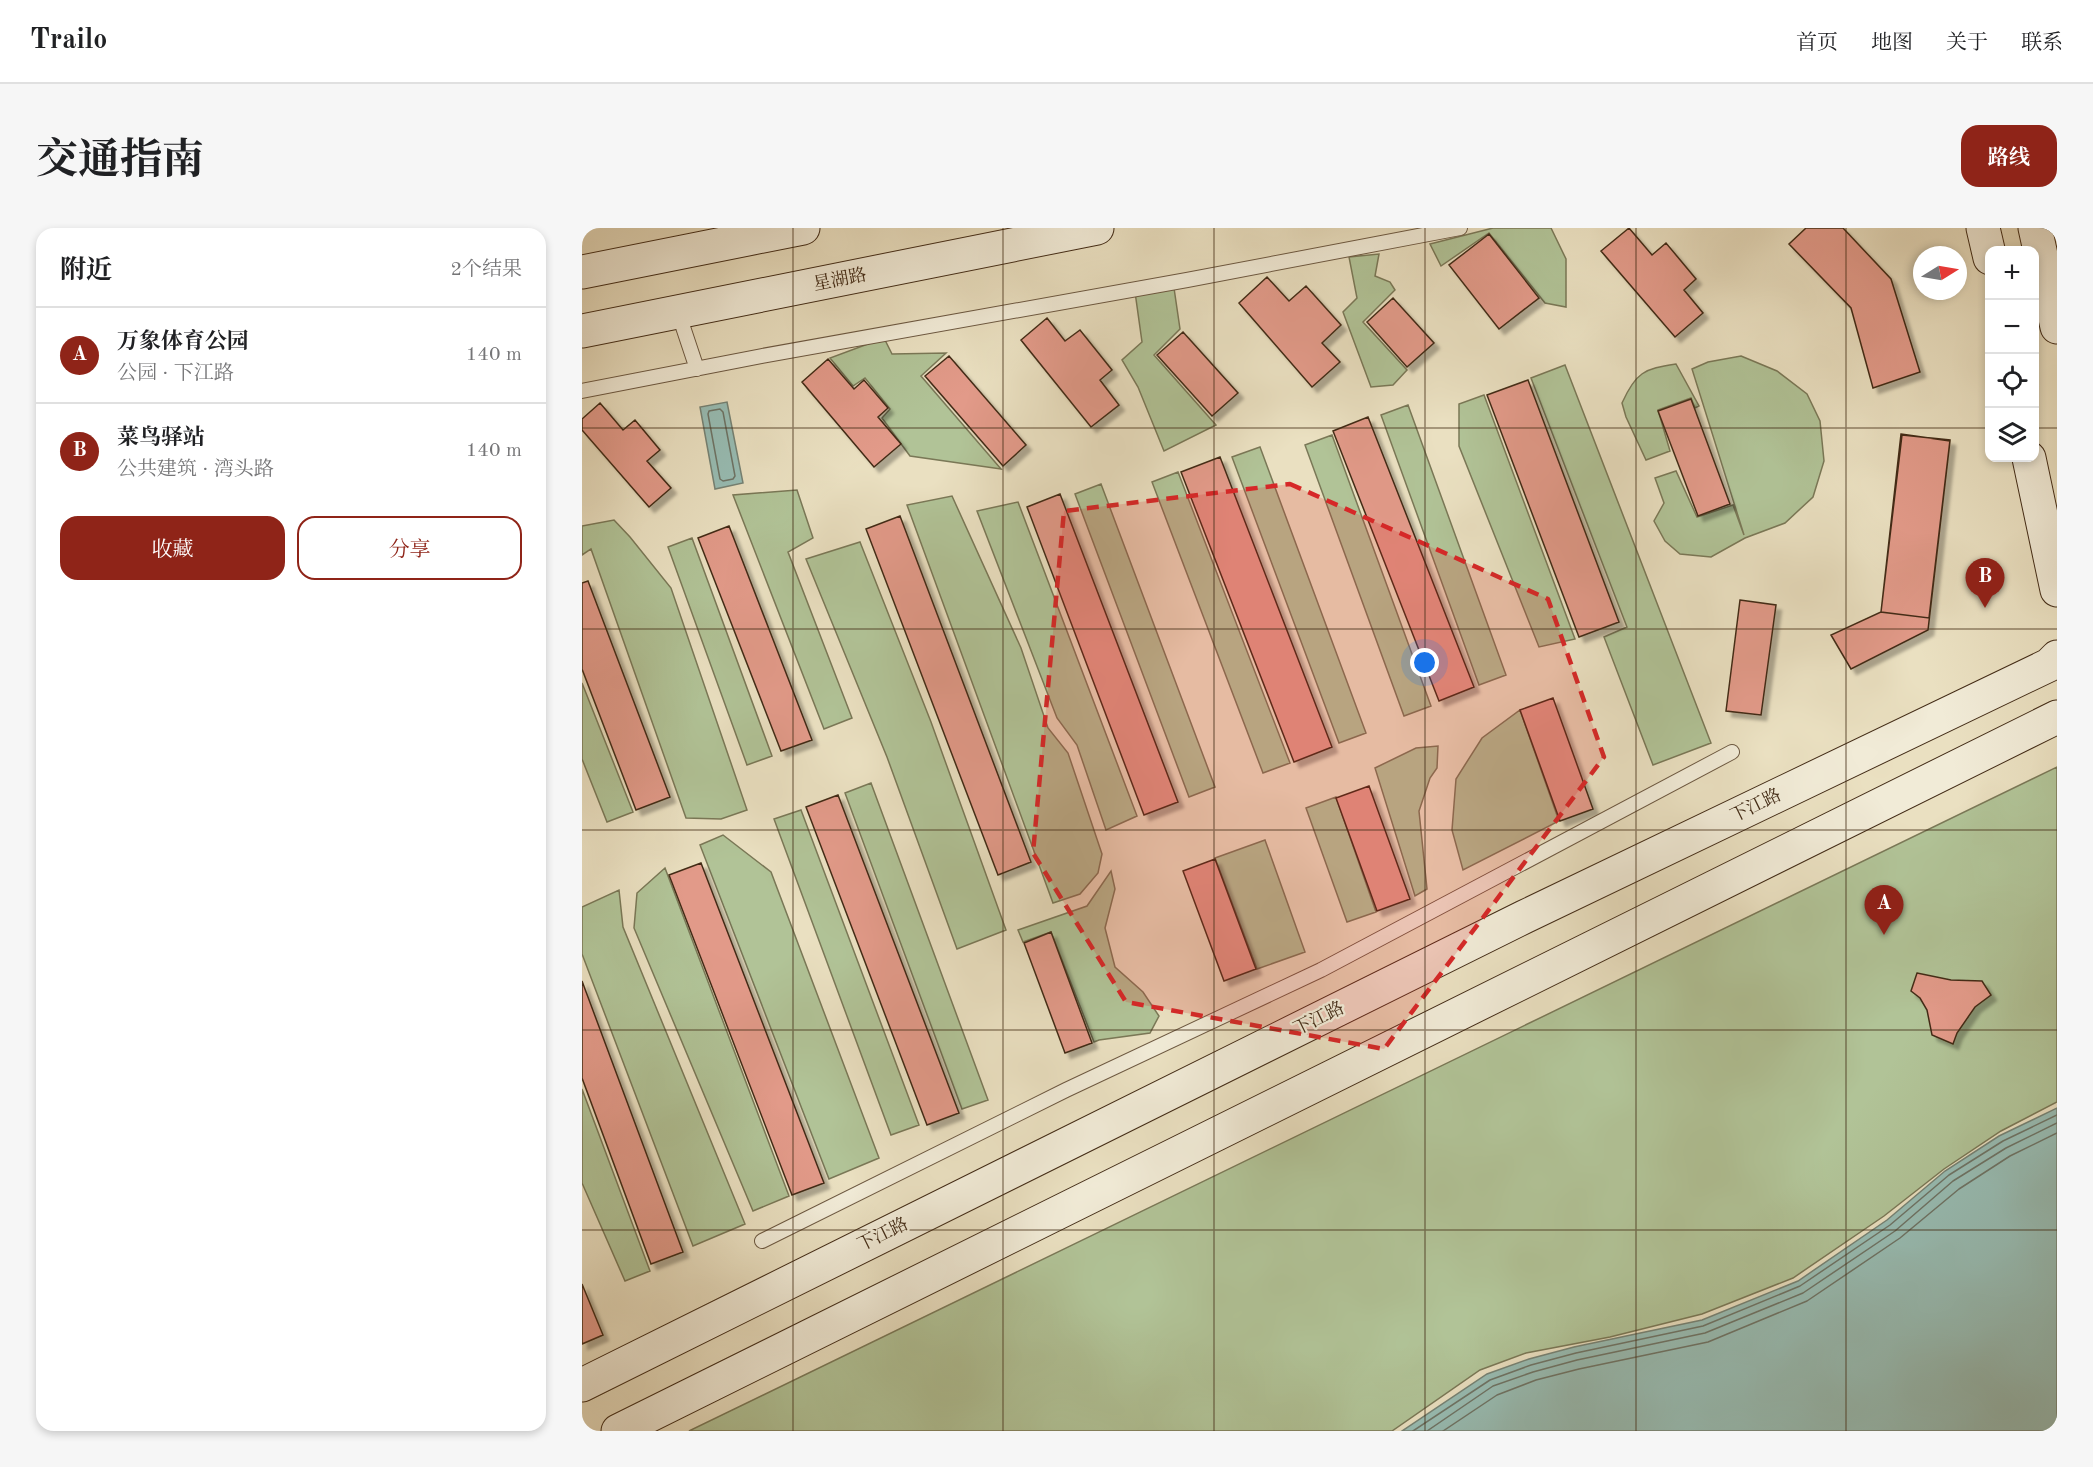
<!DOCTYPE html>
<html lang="zh">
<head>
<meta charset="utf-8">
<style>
	body { margin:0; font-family:"Old Standard TT","Noto Serif SC",serif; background:#f6f6f6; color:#202124 }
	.controls { position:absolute; right:18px; top:18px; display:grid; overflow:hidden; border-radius:12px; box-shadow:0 3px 9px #0003 }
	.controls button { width:54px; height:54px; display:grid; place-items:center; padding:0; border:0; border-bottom:2px solid #e0e0e0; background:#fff; color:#202124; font:30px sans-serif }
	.compass { position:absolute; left:1331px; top:18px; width:54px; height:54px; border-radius:50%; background:#fff; box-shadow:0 3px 9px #0003; rotate:79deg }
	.you { position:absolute; left:843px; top:435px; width:21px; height:21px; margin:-15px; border:4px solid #fff; border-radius:50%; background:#1a73e8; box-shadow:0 0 0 9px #1a73e833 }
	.badge { display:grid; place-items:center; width:39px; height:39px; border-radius:50%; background:#8f2418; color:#fff; font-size:20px; font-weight:700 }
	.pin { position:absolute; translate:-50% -50px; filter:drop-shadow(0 2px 3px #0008) }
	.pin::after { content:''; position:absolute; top:32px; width:21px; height:18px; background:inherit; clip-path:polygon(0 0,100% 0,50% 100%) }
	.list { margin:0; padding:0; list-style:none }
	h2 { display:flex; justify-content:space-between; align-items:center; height:78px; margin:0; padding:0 24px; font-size:26px }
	h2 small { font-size:20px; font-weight:400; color:#757577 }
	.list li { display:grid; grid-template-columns:39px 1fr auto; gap:18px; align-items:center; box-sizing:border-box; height:96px; padding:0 24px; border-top:2px solid #e0e0e0 }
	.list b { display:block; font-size:22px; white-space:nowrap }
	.list p { margin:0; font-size:20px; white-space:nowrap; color:#757577 }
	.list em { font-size:20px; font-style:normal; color:#757577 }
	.actions { display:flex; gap:12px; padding:18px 24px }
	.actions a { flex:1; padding:14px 0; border:2px solid #8f2418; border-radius:18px; text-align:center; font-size:21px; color:#8f2418 }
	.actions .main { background:#8f2418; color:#fff }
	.icon { flex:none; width:33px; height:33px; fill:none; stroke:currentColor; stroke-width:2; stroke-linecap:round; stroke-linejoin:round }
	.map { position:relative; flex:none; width:1475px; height:1203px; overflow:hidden; border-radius:18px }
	header { display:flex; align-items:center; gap:36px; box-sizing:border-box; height:84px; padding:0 30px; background:#fff; border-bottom:2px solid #e0e0e0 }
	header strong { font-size:28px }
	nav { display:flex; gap:33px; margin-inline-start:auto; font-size:21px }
	.intro { display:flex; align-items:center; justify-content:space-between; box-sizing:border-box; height:144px; padding:0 36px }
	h1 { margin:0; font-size:42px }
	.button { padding:15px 27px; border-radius:18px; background:#8f2418; color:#fff; font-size:21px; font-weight:700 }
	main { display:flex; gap:36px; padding:0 36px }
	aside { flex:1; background:#fff; border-radius:18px; box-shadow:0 3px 9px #0003 }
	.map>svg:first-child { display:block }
</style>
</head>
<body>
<header>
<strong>Trailo</strong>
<nav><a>首页</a><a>地图</a><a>关于</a><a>联系</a></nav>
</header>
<div class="intro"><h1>交通指南</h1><a class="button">路线</a></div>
<main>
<aside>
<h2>附近<small>2个结果</small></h2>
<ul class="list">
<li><span class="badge">A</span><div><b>万象体育公园</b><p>公园 · 下江路</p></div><em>140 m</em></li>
<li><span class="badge">B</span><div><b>菜鸟驿站</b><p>公共建筑 · 湾头路</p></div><em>140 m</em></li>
</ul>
<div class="actions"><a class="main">收藏</a><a>分享</a></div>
</aside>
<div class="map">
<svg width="1475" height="1203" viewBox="0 0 1475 1203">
	<defs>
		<filter id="shadow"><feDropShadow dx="5.5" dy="5.5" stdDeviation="1.5" flood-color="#0004"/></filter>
	</defs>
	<rect width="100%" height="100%" fill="#eae0c1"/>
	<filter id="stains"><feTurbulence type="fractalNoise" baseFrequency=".00333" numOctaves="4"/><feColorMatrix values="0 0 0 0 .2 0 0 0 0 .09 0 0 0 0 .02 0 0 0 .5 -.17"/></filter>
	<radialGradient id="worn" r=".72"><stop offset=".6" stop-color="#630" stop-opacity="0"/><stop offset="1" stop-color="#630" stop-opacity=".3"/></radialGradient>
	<!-- green -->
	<path fill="#b1c397" stroke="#7a7857" stroke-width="1.5" d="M911,0H969L984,31V79L963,75L907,5L859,38L848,16Z
		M797,26L793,48L808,54L813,62L781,94L825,142L811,157L789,159L761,84L775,70L767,29Z
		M592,60L598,101L572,127L634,197L582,223L556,159L540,132L560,114L553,64Z
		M302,110L310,126L364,125L339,148L419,241L328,228L300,190L308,181L283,150L271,158L248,130Z
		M1159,128L1195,143L1225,166L1238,193L1242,233L1231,269L1203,295L1163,310L1129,329L1098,326L1083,313L1072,293L1082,275L1073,250L1094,243L1115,289L1151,277L1162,307L1110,141L1126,134Z
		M1094,136L1117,178L1113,180L1109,170L1076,182L1088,223L1064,232L1044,189L1040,175C1054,144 1062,141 1094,136Z
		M983,137L1129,515L1071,537L1022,409L1045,399L949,150Z
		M902,167L993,411L957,419L877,218V176Z
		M826,177L924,447L897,457L799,187Z
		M750,207L849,478L822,488L723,217Z
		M678,219L784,505L757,515L650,229Z
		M596,244L708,535L681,545L570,254Z
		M519,256L633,559L607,569L493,266Z
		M215,262L231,310L206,324L270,490L242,501L151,267Z
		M370,268L439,420L466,500L486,525L520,626L516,645L498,666L471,675L325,277Z
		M436,274L555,588L524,602L495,517L475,490L395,283Z
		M32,292L48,309L89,360L165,582L139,591L104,590L9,321L0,327V298Z
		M110,310L190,528L165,537L86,319Z
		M278,314L349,494L424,702L375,721L305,529L224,331Z
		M0,455L51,584L25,594L0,531Z
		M938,482L977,593L881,642L870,602L874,551L900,510Z
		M856,518L855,540L848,550L837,583L845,661L833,668L793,540L834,520Z
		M1475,539V874L1419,903L1362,941L1302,988L1211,1050L1120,1086L1028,1109L944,1125L898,1142L810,1203H107Z
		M289,555L406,872L380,881L263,565Z
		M754,569L794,684L765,694L724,580Z
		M219,582L337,897L309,907L192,591Z
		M141,607L189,644L297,930L247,951L118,617Z
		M683,612L723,724L675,741L633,630Z
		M83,640L207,968L171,983L52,700L55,665Z
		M529,643L533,661L523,700L533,739L561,764L577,788L568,805L517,812L512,814L469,704L441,714L436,702L505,678Z
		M37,662L41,699L163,996L111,1018L0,726V679Z
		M0,861L68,1043L43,1053L0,955Z"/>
	<!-- water -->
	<path fill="#98bdb4" stroke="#768375" stroke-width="1.5" d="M145,174L161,255L133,261L118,179Z
		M1475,880V1203H820L905,1146L947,1131L992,1119L1120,1092L1216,1053L1305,992L1363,943L1417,908Z"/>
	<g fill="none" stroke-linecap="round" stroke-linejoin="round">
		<!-- shore -->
		<path stroke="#6e7466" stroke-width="1.5" d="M138,181L141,184L153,248L151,251L141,253L138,251L126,186L127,183Z
			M831,1203L908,1152L949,1137L994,1125L1121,1098L1218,1058L1308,997L1367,947L1421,913L1475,887
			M845,1203L911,1158L951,1144L995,1132L1123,1105L1221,1065L1313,1003L1371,953L1424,920L1475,895
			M861,1203L915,1167L954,1152L997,1141L1126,1114L1225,1073L1318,1010L1377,961L1428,928L1475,905"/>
	</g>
	<!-- building -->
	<path fill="#e29a89" stroke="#432c17" stroke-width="1.5" filter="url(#shadow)" d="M1047,0L1070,27L1084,15L1114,51L1102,62L1121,85L1093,109L1019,23Z
		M1224,0H1261L1309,51L1338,144L1291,160L1269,80L1207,16Z
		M907,6L957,70L917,101L867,37Z
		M685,49L707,73L724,58L759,97L740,115L758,134L730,159L657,75Z
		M811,70L852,115L825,139L785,94Z
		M465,90L483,113L498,102L530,142L518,152L537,177L509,199L439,112Z
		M601,104L656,165L630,188L575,127Z
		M367,128L444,217L421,238L343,148Z
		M246,131L272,161L282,152L306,180L296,189L319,216L292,239L220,154Z
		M946,152L1037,394L997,409L905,167Z
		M1109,171L1148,276L1116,288L1076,183Z
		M18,175L41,202L53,192L78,222L65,233L89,260L67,279L0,202V191Z
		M786,189L892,459L857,473L751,203Z
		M1319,206L1368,213L1346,402L1269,441L1249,407L1299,384Z
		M1320,207L1368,212L1347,390L1299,384Z
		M638,229L750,519L712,534L599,244Z
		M478,266L596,574L562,587L445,279Z
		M318,288L449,634L416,647L284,301Z
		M147,298L230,512L199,523L116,310Z
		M6,353L88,569L54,582L0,441V355Z
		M1158,372L1194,377L1179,487L1144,483Z
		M971,470L1011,581L978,593L938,482Z
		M787,558L828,671L795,683L754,570Z
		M256,567L377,885L345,897L224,579Z
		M633,631L674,741L642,753L601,643Z
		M119,635L242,955L210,967L87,647Z
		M469,704L510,815L483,825L442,715Z
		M1335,745L1369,752L1400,753L1409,767L1393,779L1375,805L1371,816L1350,807L1345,782L1338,770L1329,763Z
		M0,753L101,1024L69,1036L0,850Z
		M0,1056L21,1107L0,1116Z"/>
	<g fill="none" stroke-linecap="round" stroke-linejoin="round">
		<!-- lane casing -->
		<g stroke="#6d5942" stroke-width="16">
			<path id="lane" d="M96,84L115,141
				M0,163L180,128L605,52L878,0
				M180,1013L484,862L739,742L1150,524"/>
		</g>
		<!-- secondary casing -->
		<g stroke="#432c17" stroke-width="35">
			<path id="secondary" d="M1401,0L1408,30
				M1453,0L1475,99
				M0,44L221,0
				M0,103L515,0
				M1447,230L1475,362
				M0,1157L942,689L1467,437L1475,429
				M36,1203L1475,489"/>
		</g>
		<!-- lane -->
		<use href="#lane" stroke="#f1ebd7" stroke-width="14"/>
		<!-- secondary -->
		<use href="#secondary" stroke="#f1ebd7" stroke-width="33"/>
	</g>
	<!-- marked area -->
	<path fill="#d62828" fill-opacity="0.2" stroke="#d62828" stroke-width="4.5" stroke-dasharray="12 8" stroke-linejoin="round" d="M708,256L966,371L1022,529L802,821L544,774L451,625L482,283Z"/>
	<!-- grid -->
	<path fill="none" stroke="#432c17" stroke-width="1.5" stroke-opacity="0.55" d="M211,0V1203M421,0V1203M632,0V1203M843,0V1203M1054,0V1203M1264,0V1203M0,200H1408M1452,200H1475M0,401H1475M0,602H1475M0,802H1475M0,1002H1475"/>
	<g text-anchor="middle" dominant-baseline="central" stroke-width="4.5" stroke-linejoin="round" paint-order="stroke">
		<!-- street labels -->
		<g font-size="18" fill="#432c17" stroke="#f1ebd7">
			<text transform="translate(258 52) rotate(-11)">星湖路</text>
			<text transform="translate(1174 578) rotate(-26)">下江路</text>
			<text transform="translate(737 791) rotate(-26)">下江路</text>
			<text transform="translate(301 1007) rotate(-26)">下江路</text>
		</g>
	</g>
	<rect width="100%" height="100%" filter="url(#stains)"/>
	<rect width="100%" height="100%" fill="url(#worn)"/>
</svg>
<div class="controls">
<button>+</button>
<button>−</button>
<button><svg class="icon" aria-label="locate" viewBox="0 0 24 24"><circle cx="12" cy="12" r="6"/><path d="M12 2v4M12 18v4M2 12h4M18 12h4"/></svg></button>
<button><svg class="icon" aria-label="layers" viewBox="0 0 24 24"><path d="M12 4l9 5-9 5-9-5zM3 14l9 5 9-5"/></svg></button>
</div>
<svg class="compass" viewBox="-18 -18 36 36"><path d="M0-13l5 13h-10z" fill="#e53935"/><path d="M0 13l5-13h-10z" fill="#757577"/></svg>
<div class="you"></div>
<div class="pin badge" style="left:1302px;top:707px">A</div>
<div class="pin badge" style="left:1403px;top:380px">B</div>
</div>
</main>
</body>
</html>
